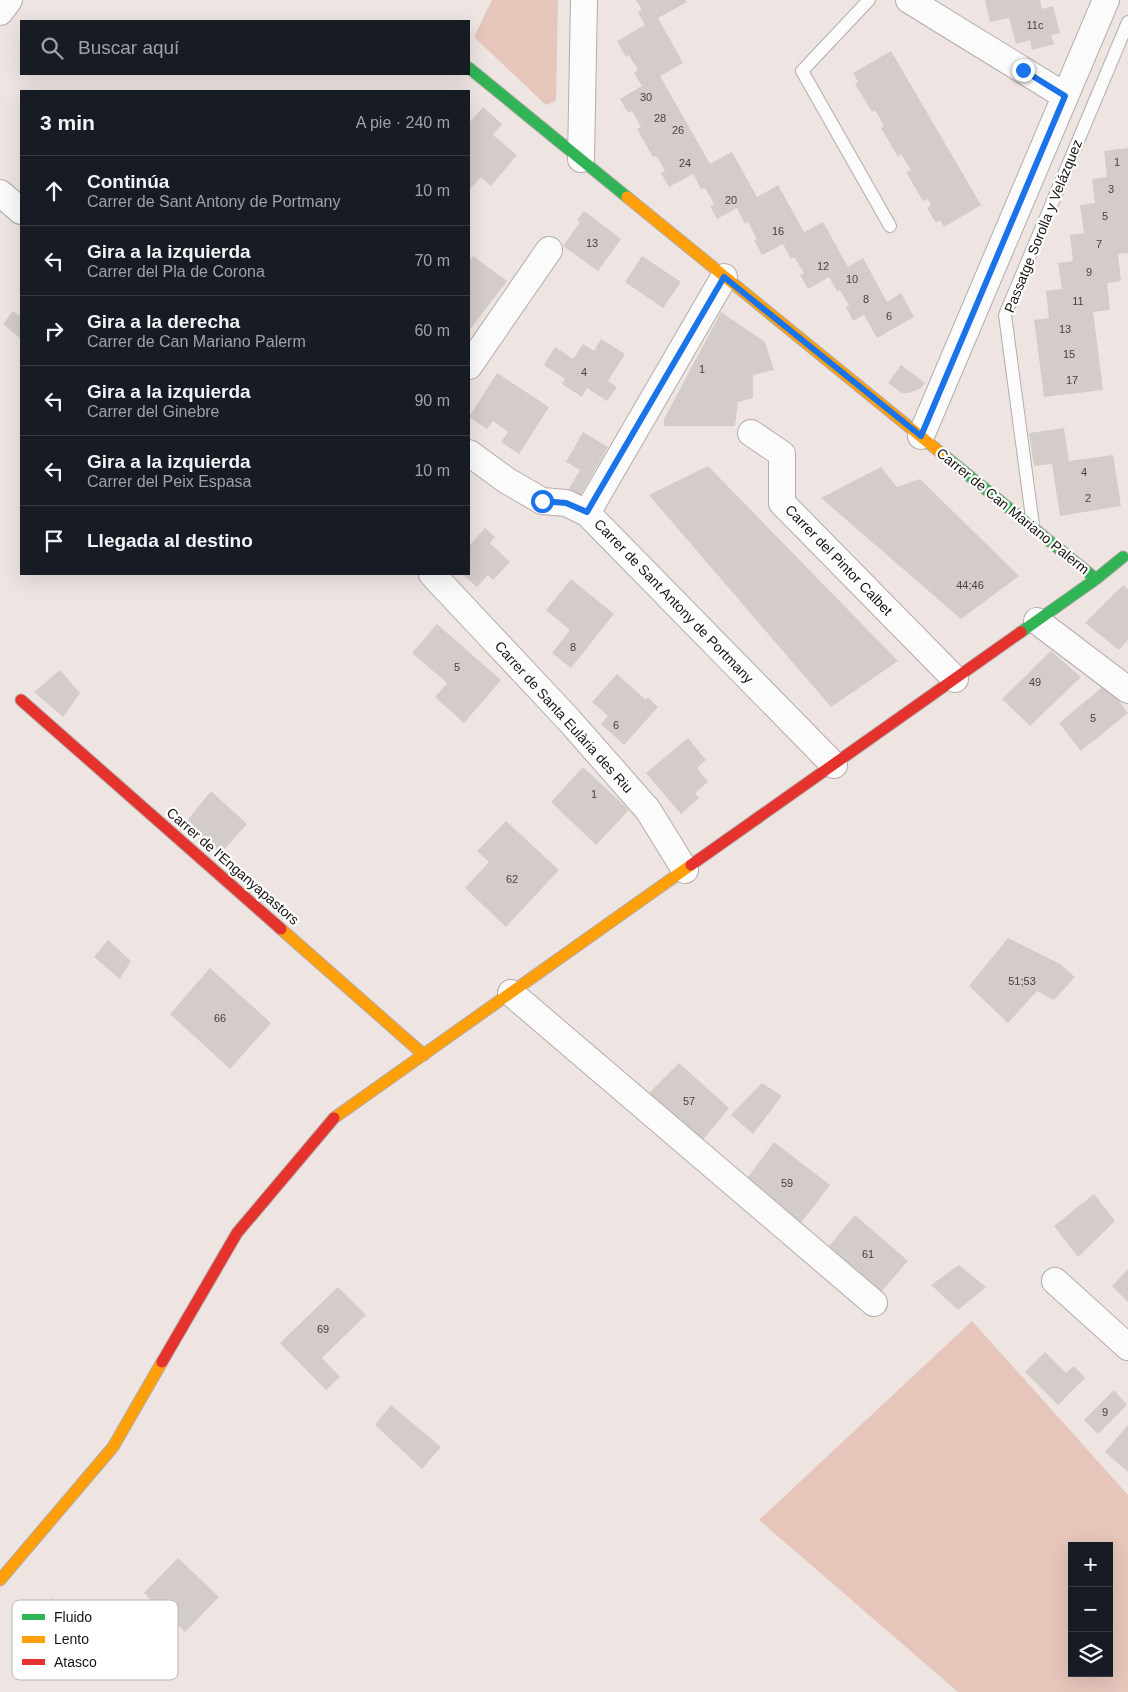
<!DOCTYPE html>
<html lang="es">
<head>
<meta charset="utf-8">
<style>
	body { margin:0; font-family:Arial,sans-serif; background:#242831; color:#f1f3f6 }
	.controls { position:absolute; right:15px; bottom:15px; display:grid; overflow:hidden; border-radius:0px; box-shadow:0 5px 20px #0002 }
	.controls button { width:45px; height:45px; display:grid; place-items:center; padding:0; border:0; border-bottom:1px solid #363941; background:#171b24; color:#f1f3f6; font:25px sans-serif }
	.stop { position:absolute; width:15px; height:15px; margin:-11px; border:4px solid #1a73e8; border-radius:50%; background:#fff }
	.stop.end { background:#1a73e8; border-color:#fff; box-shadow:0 1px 5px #0008 }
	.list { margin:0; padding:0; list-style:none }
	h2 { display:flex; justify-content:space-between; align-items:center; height:65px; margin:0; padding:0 20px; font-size:21px }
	h2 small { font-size:16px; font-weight:400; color:#9ea1a6 }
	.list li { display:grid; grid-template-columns:32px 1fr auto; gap:15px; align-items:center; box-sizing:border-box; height:70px; padding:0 20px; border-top:1px solid #363941 }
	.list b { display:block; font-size:19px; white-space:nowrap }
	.list p { margin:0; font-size:16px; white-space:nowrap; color:#9ea1a6 }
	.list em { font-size:16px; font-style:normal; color:#9ea1a6 }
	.icon { flex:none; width:28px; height:28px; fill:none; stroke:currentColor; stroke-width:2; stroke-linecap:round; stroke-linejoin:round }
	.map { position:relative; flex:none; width:1128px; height:1692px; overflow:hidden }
	.search { position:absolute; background:#171b24; box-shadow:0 5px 20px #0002; left:20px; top:20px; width:450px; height:55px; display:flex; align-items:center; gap:12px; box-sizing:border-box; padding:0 18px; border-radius:0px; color:#9ea1a6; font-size:19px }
	.panel { position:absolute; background:#171b24; box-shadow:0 5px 20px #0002; left:20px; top:90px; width:450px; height:485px; border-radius:0px }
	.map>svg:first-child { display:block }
</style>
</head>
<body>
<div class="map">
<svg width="1128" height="1692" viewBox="0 0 1128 1692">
	<rect width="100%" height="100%" fill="#eee5e2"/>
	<!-- green -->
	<path fill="#e6c6bb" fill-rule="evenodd" d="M492,0H558L556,101L546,105L474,37Z
		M972,1321L1128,1495V1692H958L759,1520ZM1072,1546H1109V1673H1072Z"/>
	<!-- building -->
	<path fill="#d3ccc9" d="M636,0H685L687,2L658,18L683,63L660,76L710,164L732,152L757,197L778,185L804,232L823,222L848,267L863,258L887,302L901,293L914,317L877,338L864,315L853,321L846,307L849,305L844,297L840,290L837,291L829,277L808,289L800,275L804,273L794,257L791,259L783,244L762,255L754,240L757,239L748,222L745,224L737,208L717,219L710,206L714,204L709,195L705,188L701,189L693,174L669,187L661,173L665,171L660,162L656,156L653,157L637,129L641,127L632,111L628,113L620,99L642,86L634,73L638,70L633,62L629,55L626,57L617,41L645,25L638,12L642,10Z
		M985,0H1040L1042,9L1053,6L1060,33L1051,35L1054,44L1032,50L1030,40L1016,44L1009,18L990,22Z
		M891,51L981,205L944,227L940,220L936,223L927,208L931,205L928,199L923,201L906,172L911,170L905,161L901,154L898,157L881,128L884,126L879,117L875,110L872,112L855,84L858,82L853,73Z
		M483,107L502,124L493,135L517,155L491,186L481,177L471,188L469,186V121L470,122Z
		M1128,148V253L1118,254L1121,281L1107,283L1110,310L1093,312L1103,390L1044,397L1034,320L1049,318L1046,291L1062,289L1058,263L1073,261L1070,235L1084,233L1080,205L1095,203L1092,179L1107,177L1104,151Z
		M584,211L621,239L598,271L563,246L580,222L577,220Z
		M473,256L507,281L469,331V262Z
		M642,256L681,282L663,308L625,282Z
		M13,311L21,317V339L3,324Z
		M721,312L765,342L774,370L753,375V398L738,402L735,426H664V419Z
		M601,339L625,354L608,381L617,387L607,401L587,388L582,397L562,384L565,379L544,365L555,347L573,359L583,344L594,351Z
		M901,365L925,383L921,388L909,393H902L888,383Z
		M497,373L549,407L519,454L501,442L508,432L493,421L487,429L469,417Z
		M1064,428L1069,461L1113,455L1121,506L1060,516L1052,464L1034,466L1029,433Z
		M583,432L608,447L580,496L568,490L580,470L566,462Z
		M708,466L898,661L831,707L649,495Z
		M881,467L897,487L920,479L1019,576L961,619L821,498Z
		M485,528L495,537L490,543L510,562L493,580L488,575L477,587L462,574H469V546Z
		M571,579L614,614L571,668L552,653L570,630L546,610Z
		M1123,585L1128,589V640L1119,650L1085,623Z
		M437,624L501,680L464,723L435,697L447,683L412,653Z
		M1051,651L1081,677L1030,726L1002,699Z
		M60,670L80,693L63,717L34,692Z
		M617,674L646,700L648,697L658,707L624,745L601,724L608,716L592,702Z
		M1106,684L1128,713L1081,751L1059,723Z
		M688,738L706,760L697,768L708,782L695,793L699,798L681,814L646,773Z
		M583,767L629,810L596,845L551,802Z
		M211,791L247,824L220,854L186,822Z
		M506,821L559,870L506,927L465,888L489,862L477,851Z
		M1008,938L1060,964L1075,977L1054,1000L1037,991L1008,1023L969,986Z
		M108,940L131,961L120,979L94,957Z
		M210,968L271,1023L230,1069L170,1014Z
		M679,1063L729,1108L702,1141L648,1094Z
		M762,1083L782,1096L753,1134L731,1115Z
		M774,1142L830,1185L801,1223L745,1181Z
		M1094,1194L1115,1221L1078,1257L1054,1226Z
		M855,1215L908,1261L881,1292L829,1246Z
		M959,1265L986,1287L958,1310L931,1285Z
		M1128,1269V1302L1112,1286Z
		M338,1287L366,1315L322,1358L340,1377L326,1390L280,1343Z
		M1045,1352L1066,1373L1074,1366L1085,1378L1058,1405L1025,1372Z
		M1114,1390L1127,1405L1098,1434L1084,1420Z
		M391,1405L441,1447L422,1469L375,1425Z
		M1128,1425V1472L1105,1452Z
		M178,1558L219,1597L185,1632L144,1593Z
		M51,1598L94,1639L56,1679L14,1637Z"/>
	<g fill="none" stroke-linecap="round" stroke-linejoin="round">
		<!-- lane casing -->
		<g stroke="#b3aca9" stroke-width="14">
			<path id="lane" d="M869,0L802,71L890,226
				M1033,525L1005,315L1128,22"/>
		</g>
		<!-- street casing -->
		<g stroke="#b3aca9" stroke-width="28">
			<path id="street" d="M909,0L1065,96
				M0,12L9,0
				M581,159L584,0
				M0,193L21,211
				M469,366L549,250
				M751,433L782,454V503L955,679
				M921,436L1106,0
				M469,453L506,480L542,501L566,503L587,513L834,765
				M587,513L724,277
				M432,574L568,719L648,810L685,870
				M1037,621L1128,690
				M511,993L874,1303
				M1055,1281L1128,1347"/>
		</g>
		<!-- fast casing -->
		<g stroke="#b3aca9" stroke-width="13">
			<path id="fast" d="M469,68L627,197
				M946,457L1096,579
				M1021,632L1096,579L1123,557"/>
		</g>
		<!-- slow casing -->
		<g stroke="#b3aca9" stroke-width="13">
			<path id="slow" d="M627,197L946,457
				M281,929L424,1055
				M334,1118L691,865
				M0,1580L113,1447L162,1362"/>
		</g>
		<!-- jam casing -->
		<g stroke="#b3aca9" stroke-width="13">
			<path id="jam" d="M21,700L281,929
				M691,865L1021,632
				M162,1362L237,1233L334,1118"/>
		</g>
		<!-- lane -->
		<use href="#lane" stroke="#fcfbfb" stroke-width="12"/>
		<!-- street -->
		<use href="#street" stroke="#fcfbfb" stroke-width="26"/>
		<!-- fast -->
		<use href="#fast" stroke="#30b455" stroke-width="11"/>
		<!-- slow -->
		<use href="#slow" stroke="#ff9f0a" stroke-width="11"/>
		<!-- jam -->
		<use href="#jam" stroke="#e5322d" stroke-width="11"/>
	</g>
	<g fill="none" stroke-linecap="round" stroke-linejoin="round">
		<!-- route -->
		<path stroke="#1a73e8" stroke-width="6" d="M542,501L566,503L587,512L724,277L921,436L1065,96L1023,70"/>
	</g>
	<g text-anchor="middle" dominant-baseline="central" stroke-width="4.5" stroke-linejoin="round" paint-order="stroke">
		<!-- number labels -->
		<g font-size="11" fill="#48423f">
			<text x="1035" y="25">11c</text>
			<text x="646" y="97">30</text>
			<text x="660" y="118">28</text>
			<text x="678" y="130">26</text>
			<text x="1117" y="162">1</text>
			<text x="685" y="163">24</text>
			<text x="1111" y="189">3</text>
			<text x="731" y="200">20</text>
			<text x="1105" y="216">5</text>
			<text x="778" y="231">16</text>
			<text x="592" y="243">13</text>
			<text x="1099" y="244">7</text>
			<text x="823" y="266">12</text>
			<text x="1089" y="272">9</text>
			<text x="852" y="279">10</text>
			<text x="866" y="299">8</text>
			<text x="1078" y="301">11</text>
			<text x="889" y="316">6</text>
			<text x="1065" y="329">13</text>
			<text x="1069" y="354">15</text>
			<text x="702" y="369">1</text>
			<text x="584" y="372">4</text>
			<text x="1072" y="380">17</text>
			<text x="1084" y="472">4</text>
			<text x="1088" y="498">2</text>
			<text x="970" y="585">44;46</text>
			<text x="573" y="647">8</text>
			<text x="457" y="667">5</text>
			<text x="1035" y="682">49</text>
			<text x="1093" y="718">5</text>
			<text x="616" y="725">6</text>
			<text x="594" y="794">1</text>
			<text x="512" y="879">62</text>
			<text x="1022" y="981">51;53</text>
			<text x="220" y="1018">66</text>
			<text x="689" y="1101">57</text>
			<text x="787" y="1183">59</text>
			<text x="868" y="1254">61</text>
			<text x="323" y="1329">69</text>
			<text x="1105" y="1412">9</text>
		</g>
		<!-- street labels -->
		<g font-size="14" fill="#181210" stroke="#fff">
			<text transform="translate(1043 226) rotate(-68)">Passatge Sorolla y Velázquez</text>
			<text transform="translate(1013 511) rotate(39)">Carrer de Can Mariano Palerm</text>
			<text transform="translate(839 560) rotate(46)">Carrer del Pintor Calbet</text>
			<text transform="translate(674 601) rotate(46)">Carrer de Sant Antony de Portmany</text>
			<text transform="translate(564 717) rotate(48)">Carrer de Santa Eulària des Riu</text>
			<text transform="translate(233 866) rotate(41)">Carrer de l'Enganyapastors</text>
		</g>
	</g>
	<!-- legend -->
	<rect x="12" y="1600" width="166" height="80" rx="8" fill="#fff" stroke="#bab8b7" stroke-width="1"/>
	<rect x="22" y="1614" width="23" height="6" fill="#30b455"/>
	<rect x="22" y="1636" width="23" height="7" fill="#ff9f0a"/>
	<rect x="22" y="1659" width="23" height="6" fill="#e5322d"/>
	<g font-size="14" fill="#181210">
		<text x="54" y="1622">Fluido</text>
		<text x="54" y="1644">Lento</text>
		<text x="54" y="1667">Atasco</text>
	</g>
</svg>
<div class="controls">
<button>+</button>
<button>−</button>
<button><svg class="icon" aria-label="layers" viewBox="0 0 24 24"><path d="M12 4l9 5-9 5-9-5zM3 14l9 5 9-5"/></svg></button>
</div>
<div class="stop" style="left:542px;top:501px"></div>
<div class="stop end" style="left:1023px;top:70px"></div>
<div class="search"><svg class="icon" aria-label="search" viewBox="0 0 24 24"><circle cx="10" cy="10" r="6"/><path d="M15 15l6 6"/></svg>Buscar aquí</div>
<section class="panel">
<h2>3 min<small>A pie · 240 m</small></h2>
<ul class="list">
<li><svg class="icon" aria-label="ahead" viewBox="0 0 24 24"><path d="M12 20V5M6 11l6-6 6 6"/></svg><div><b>Continúa</b><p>Carrer de Sant Antony de Portmany</p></div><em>10 m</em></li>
<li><svg class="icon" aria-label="left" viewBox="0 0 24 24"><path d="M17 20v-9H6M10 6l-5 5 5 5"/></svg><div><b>Gira a la izquierda</b><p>Carrer del Pla de Corona</p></div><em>70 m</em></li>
<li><svg class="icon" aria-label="right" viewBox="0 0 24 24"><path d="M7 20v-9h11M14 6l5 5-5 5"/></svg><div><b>Gira a la derecha</b><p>Carrer de Can Mariano Palerm</p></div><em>60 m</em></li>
<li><svg class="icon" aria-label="left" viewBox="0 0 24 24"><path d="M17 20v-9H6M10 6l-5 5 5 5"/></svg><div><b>Gira a la izquierda</b><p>Carrer del Ginebre</p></div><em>90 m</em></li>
<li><svg class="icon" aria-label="left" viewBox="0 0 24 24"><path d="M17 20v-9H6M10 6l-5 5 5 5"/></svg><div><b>Gira a la izquierda</b><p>Carrer del Peix Espasa</p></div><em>10 m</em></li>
<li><svg class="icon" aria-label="arrive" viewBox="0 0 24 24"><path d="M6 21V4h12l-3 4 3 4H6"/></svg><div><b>Llegada al destino</b></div></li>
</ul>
</section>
</div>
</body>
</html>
